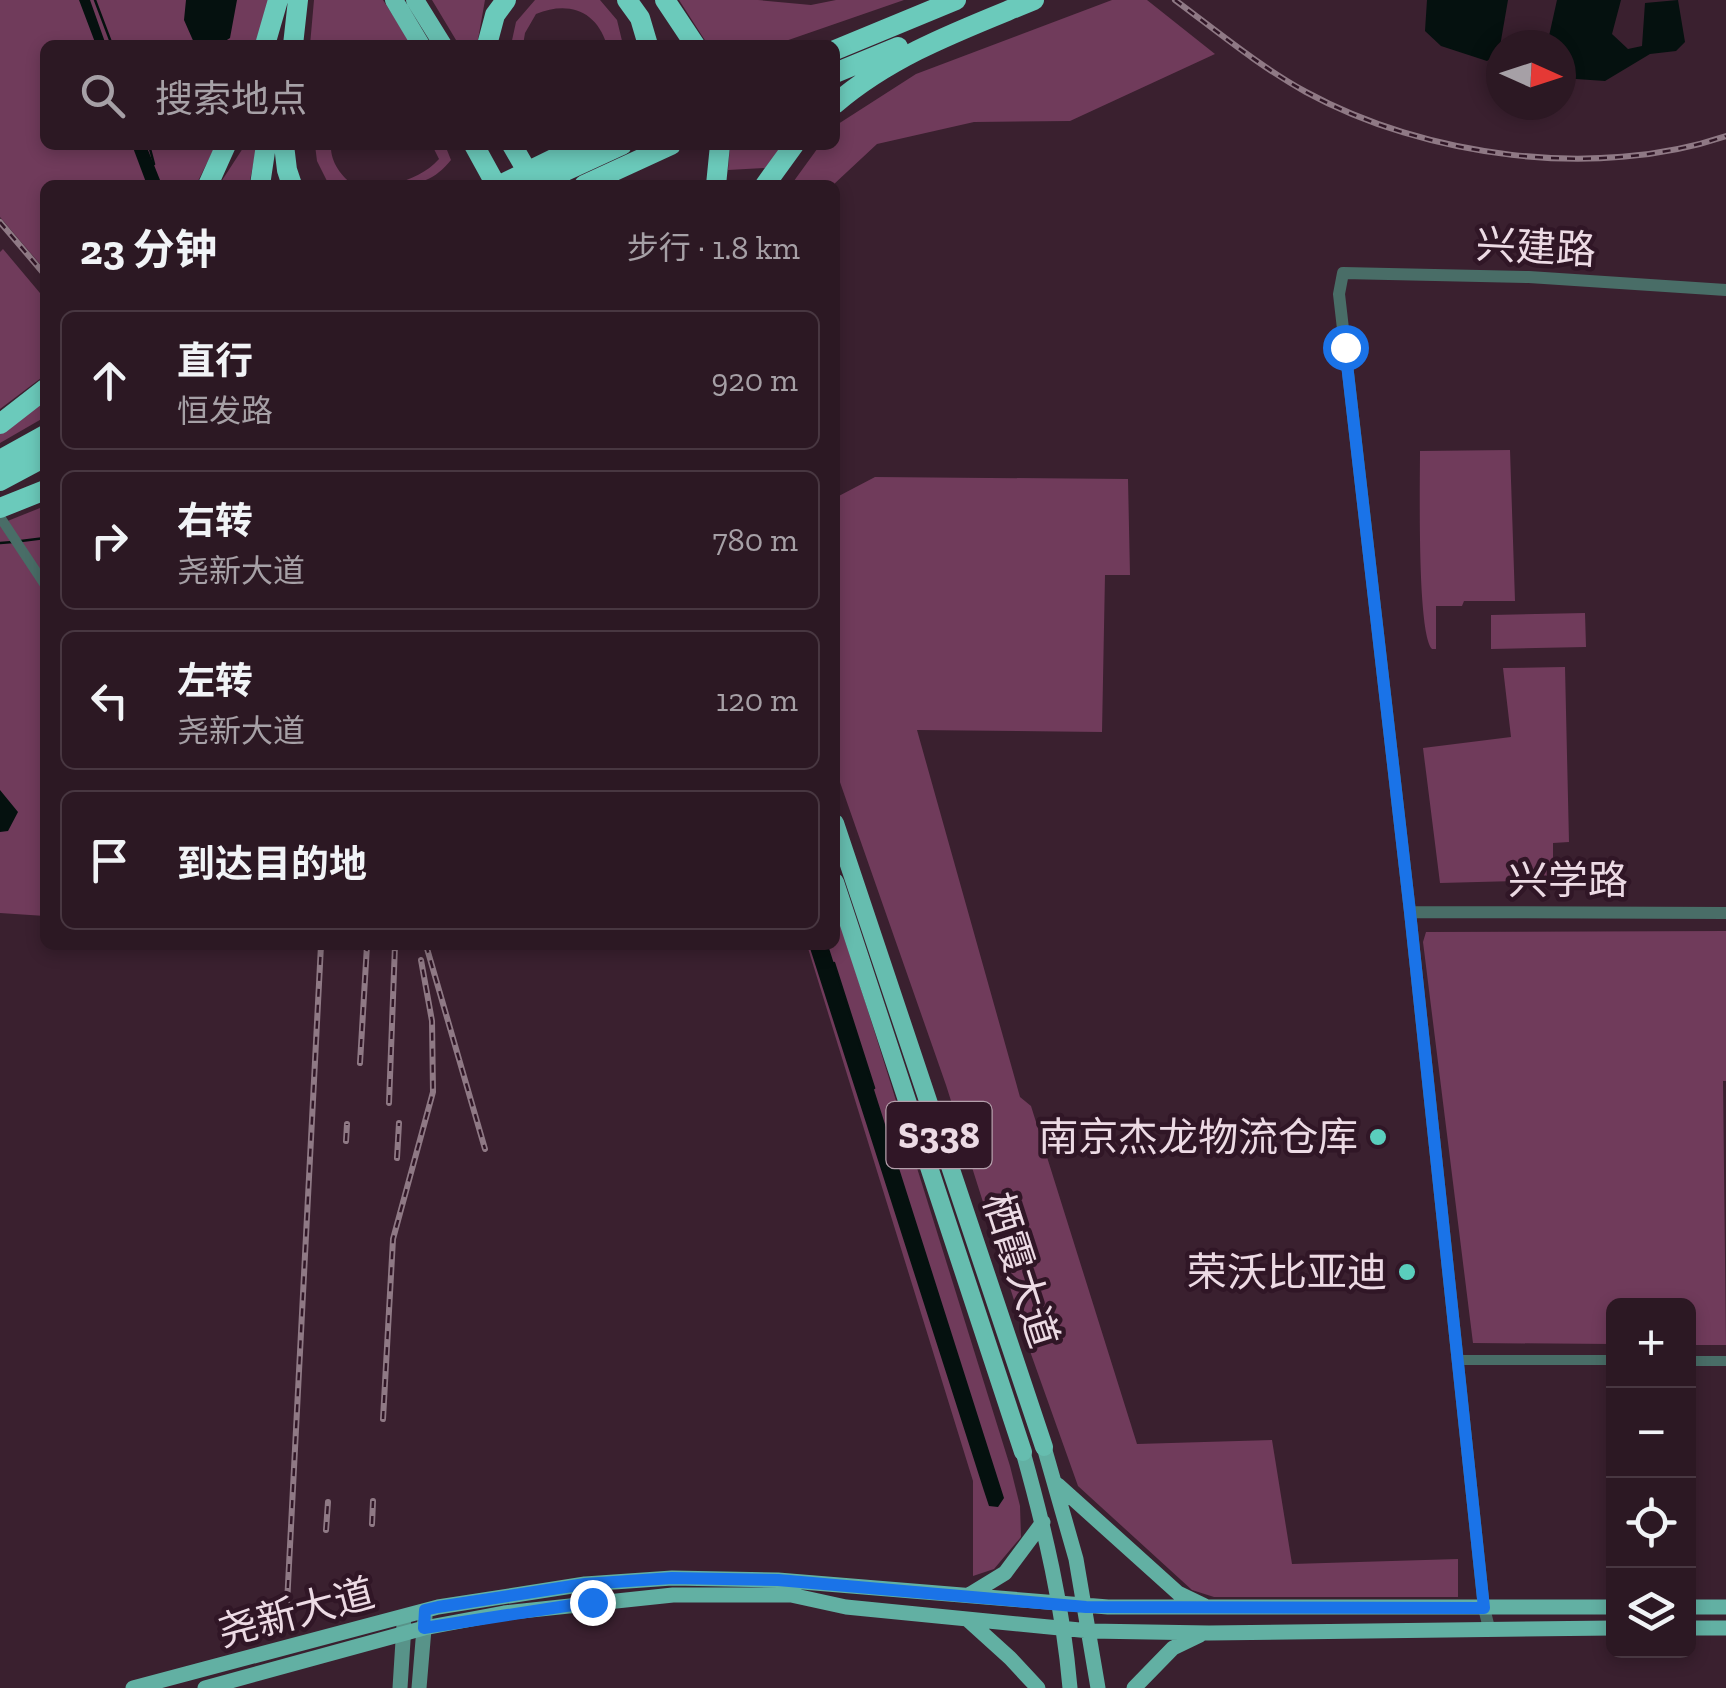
<!DOCTYPE html>
<html lang="zh">
<head>
<meta charset="utf-8">
<style>
	body { margin:0; font-family:"Zilla Slab","Noto Sans SC",serif; background:#34212b; color:#f1f3f6 }
	.controls { position:absolute; right:30px; bottom:30px; display:grid; overflow:hidden; border-radius:15px; box-shadow:0 5px 15px #0003 }
	.controls button { width:90px; height:90px; display:grid; place-items:center; padding:0; border:0; border-bottom:2px solid #483741; background:#2c1823; color:#f1f3f6; font:50px sans-serif }
	.compass { position:absolute; left:1486px; top:30px; width:90px; height:90px; border-radius:50%; background:#2c1823; box-shadow:0 5px 15px #0003; rotate:93deg }
	.stop { position:absolute; width:30px; height:30px; margin:-22px; border:8px solid #1a73e8; border-radius:50%; background:#fff }
	.stop.end { background:#1a73e8; border-color:#fff; box-shadow:0 2px 10px #0008 }
	.list { margin:0; padding:0; list-style:none }
	h2 { display:flex; justify-content:space-between; align-items:center; height:130px; margin:0; padding:0 40px; font-size:42px }
	h2 small { font-size:32px; font-weight:400; color:#a6a0a6 }
	.list li { display:grid; grid-template-columns:65px 1fr auto; gap:30px; align-items:center; box-sizing:border-box; height:140px; margin:0 20px 20px; padding:0 20px; border:2px solid #483741; border-radius:15px }
	.list b { display:block; font-size:38px; white-space:nowrap }
	.list p { margin:0; font-size:32px; white-space:nowrap; color:#a6a0a6 }
	.list em { font-size:32px; font-style:normal; color:#a6a0a6 }
	.icon { flex:none; width:55px; height:55px; fill:none; stroke:currentColor; stroke-width:2; stroke-linecap:round; stroke-linejoin:round }
	.map { position:relative; flex:none; width:1726px; height:1688px; overflow:hidden }
	.search { position:absolute; background:#2c1823; box-shadow:0 5px 15px #0003; left:40px; top:40px; width:800px; height:110px; display:flex; align-items:center; gap:25px; box-sizing:border-box; padding:0 35px; border-radius:15px; color:#a6a0a6; font-size:38px }
	.panel { position:absolute; background:#2c1823; box-shadow:0 5px 15px #0003; left:40px; top:180px; width:800px; height:770px; border-radius:15px }
	.map>svg:first-child { display:block }
</style>
</head>
<body>
<div class="map">
<svg width="1726" height="1688" viewBox="0 0 1726 1688">
	<rect width="100%" height="100%" fill="#3a202f"/>
	<!-- green -->
	<path fill="#703b5b" d="M0,0H269L255,45H45V145H216L196,185H45V270L0,217Z
		M314,0H383L412,45H310Z
		M432,0H485L477,45H459Z
		M535,0H600L617,20L623,45H607C596,10 568,1 536,14L525,33L523,45H511L516,22Z
		M679,0H758L811,5L836,0H904L774,45H708Z
		M1112,0H1147L1215,54L1070,121L974,122L877,144L833,185H791L820,145H835V126L916,74Z
		M245,145H257L249,185H219Z
		M315,145H331C330,161 341,177 354,185H329L317,161Z
		M432,145H445L451,160C435,180 419,185 394,185C411,178 427,173 439,159Z
		M730,145H784L765,168L728,170Z
		M3,249L45,299V375L0,409V252Z
		M45,401V417L0,443V434Z
		M1510,450L1515,601H1464L1462,606H1436V649H1432C1417,633 1420,483 1420,451Z
		M875,477L1128,479L1130,575H1105L1102,732L917,730L1020,1097L1031,1106L1137,1444L1272,1440L1292,1564L1458,1559V1597H1214L1192,1590L1078,1486L1031,1354L946,1085L835,768V498Z
		M45,506V916L0,913V524Z
		M1585,613L1586,647L1491,649V615Z
		M1565,667L1569,842L1553,843V880L1440,883L1423,748L1511,737L1503,668Z
		M835,905L1010,1466L1020,1506L1021,1537L994,1569L973,1576V1481L807,945H835Z
		M1726,931V1081H1723L1726,1345H1689L1688,1306H1614L1613,1344L1473,1343L1423,942L1426,932Z"/>
	<!-- water -->
	<path fill="#05110f" d="M79,0H90L106,45H96Z
		M186,0H237L230,38L219,45H195L184,20Z
		M1427,0H1508L1499,52L1487,61L1441,46L1425,31Z
		M1557,0H1621L1612,34L1628,49L1642,46L1645,3L1678,0L1685,42L1676,51L1650,54L1605,81L1562,78L1561,45H1547Z
		M132,145H146L162,185H147Z
		M0,790L18,812L8,831L0,832Z
		M809,945H828L1004,1498L998,1507L989,1506L984,1491Z"/>
	<g fill="none" stroke-linecap="round" stroke-linejoin="round">
		<!-- stream -->
		<path stroke="#05110f" stroke-width="2.5" d="M95,0L112,45
			M149,145L154,164
			M21,541L45,538
			M0,543L13,542
			M834,963L874,1088"/>
		<!-- minor -->
		<path stroke="#496d67" stroke-width="10" d="M0,517L45,585
			M1457,1360H1614
			M1688,1361H1726"/>
		<!-- tertiary -->
		<path stroke="#496d67" stroke-width="12" d="M1410,912L1726,913
			M1489,1628L1484,1608L1410,912L1339,294L1343,273L1529,277L1726,290"/>
		<!-- secondary -->
		<path stroke="#589389" stroke-width="15" d="M400,1688L404,1625
			M419,1688L425,1617"/>
		<!-- primary -->
		<path stroke="#62b0a3" stroke-width="15" d="M1044,1447L1076,1559L1098,1688
			M1023,1452C1045,1530 1063,1607 1070,1688
			M1058,1485L1178,1593L1205,1606
			M969,1595L1005,1573L1043,1522
			M1688,1607H1726
			M968,1620L1010,1658L1038,1688
			M1688,1628H1726
			M133,1688L438,1607L585,1584L672,1578L778,1580L1108,1607H1614
			M205,1688L424,1628L504,1613L673,1595H791L846,1607L1090,1631L1209,1633L1614,1628
			M1134,1688L1173,1648L1200,1635"/>
		<!-- trunk -->
		<path stroke="#66bdaf" stroke-width="18" d="M394,0L421,45
			M415,0L443,45
			M835,823L1044,1447
			M835,882L1023,1452"/>
		<!-- motorway -->
		<path stroke="#6bcabb" stroke-width="20" d="M627,0L640,18L648,45
			M665,0L695,45
			M265,45L278,0
			M293,45L298,0
			M487,45L495,15L506,0
			M835,50L956,0
			M835,73L898,47
			M835,104C893,54 964,29 1034,0
			M284,145L287,170L292,185
			M474,145L496,185
			M512,145L534,183
			M208,185L226,145
			M260,185L266,145
			M500,185L582,145
			M535,185L622,145
			M584,185L671,145
			M716,185L720,145
			M765,185L794,145
			M0,424L45,389
			M0,460L45,435
			M0,481L45,457
			M0,508L45,490"/>
		<!-- rail casing -->
		<g stroke="#8f7985" stroke-width="6">
			<path id="rail" d="M1175,0C1218,32 1259,66 1306,92C1425,157 1596,180 1726,136
				M0,222L45,275
				M426,945L485,1149
				M360,1063L367,945
				M389,1103L395,945
				M346,1141L347,1124
				M397,1158L399,1123
				M383,1419L393,1239L433,1092L432,1021L421,960
				M372,1524L373,1501
				M326,1530L328,1502
				M287,1604L321,945"/>
		</g>
		<!-- rail -->
		<use href="#rail" stroke="#301626" stroke-width="2.5" stroke-dasharray="8" stroke-linecap="butt"/>
	</g>
	<g fill="none" stroke-linecap="round" stroke-linejoin="round">
		<!-- route -->
		<path stroke="#1a73e8" stroke-width="12" d="M592,1602L424,1628L425,1610L438,1607L585,1584L672,1578L778,1580L1086,1607L1484,1608L1410,912L1345,347"/>
	</g>
	<!-- markers -->
	<g fill="#5acebd" stroke="#301626" stroke-width="4">
		<circle cx="1378" cy="1137" r="10"/>
		<circle cx="1407" cy="1272" r="10"/>
	</g>
	<g text-anchor="middle" dominant-baseline="central" stroke-width="9" stroke-linejoin="round" paint-order="stroke">
		<!-- shield labels -->
		<rect fill="#301626" stroke="#b49fab" stroke-width="2.5" x="886.5" y="1102" width="105" height="66" rx="8"/>
		<g font-size="38" font-weight="bold" fill="#ecdae4">
			<text x="939" y="1135">S338</text>
		</g>
		<!-- street labels -->
		<g font-size="40" fill="#ecdae4" stroke="#301626">
			<text transform="translate(1536 247) rotate(3)">兴建路</text>
			<text x="1568" y="880">兴学路</text>
			<text transform="translate(1021 1270) rotate(72)">栖霞大道</text>
			<text transform="translate(296 1612) rotate(-15)">尧新大道</text>
		</g>
		<!-- poi labels -->
		<g font-size="40" fill="#ecdae4" stroke="#301626" text-anchor="end">
			<text x="1358" y="1137">南京杰龙物流仓库</text>
			<text x="1387" y="1272">荣沃比亚迪</text>
		</g>
	</g>
</svg>
<div class="controls">
<button>+</button>
<button>−</button>
<button><svg class="icon" aria-label="locate" viewBox="0 0 24 24"><circle cx="12" cy="12" r="6"/><path d="M12 2v4M12 18v4M2 12h4M18 12h4"/></svg></button>
<button><svg class="icon" aria-label="layers" viewBox="0 0 24 24"><path d="M12 4l9 5-9 5-9-5zM3 14l9 5 9-5"/></svg></button>
</div>
<svg class="compass" viewBox="-18 -18 36 36"><path d="M0-13l5 13h-10z" fill="#e53935"/><path d="M0 13l5-13h-10z" fill="#a6a0a6"/></svg>
<div class="stop" style="left:1345px;top:347px"></div>
<div class="stop end" style="left:592px;top:1602px"></div>
<div class="search"><svg class="icon" aria-label="search" viewBox="0 0 24 24"><circle cx="10" cy="10" r="6"/><path d="M15 15l6 6"/></svg>搜索地点</div>
<section class="panel">
<h2>23 分钟<small>步行 · 1.8 km</small></h2>
<ul class="list">
<li><svg class="icon" aria-label="ahead" viewBox="0 0 24 24"><path d="M12 20V5M6 11l6-6 6 6"/></svg><div><b>直行</b><p>恒发路</p></div><em>920 m</em></li>
<li><svg class="icon" aria-label="right" viewBox="0 0 24 24"><path d="M7 20v-9h11M14 6l5 5-5 5"/></svg><div><b>右转</b><p>尧新大道</p></div><em>780 m</em></li>
<li><svg class="icon" aria-label="left" viewBox="0 0 24 24"><path d="M17 20v-9H6M10 6l-5 5 5 5"/></svg><div><b>左转</b><p>尧新大道</p></div><em>120 m</em></li>
<li><svg class="icon" aria-label="arrive" viewBox="0 0 24 24"><path d="M6 21V4h12l-3 4 3 4H6"/></svg><div><b>到达目的地</b></div></li>
</ul>
</section>
</div>
</body>
</html>
